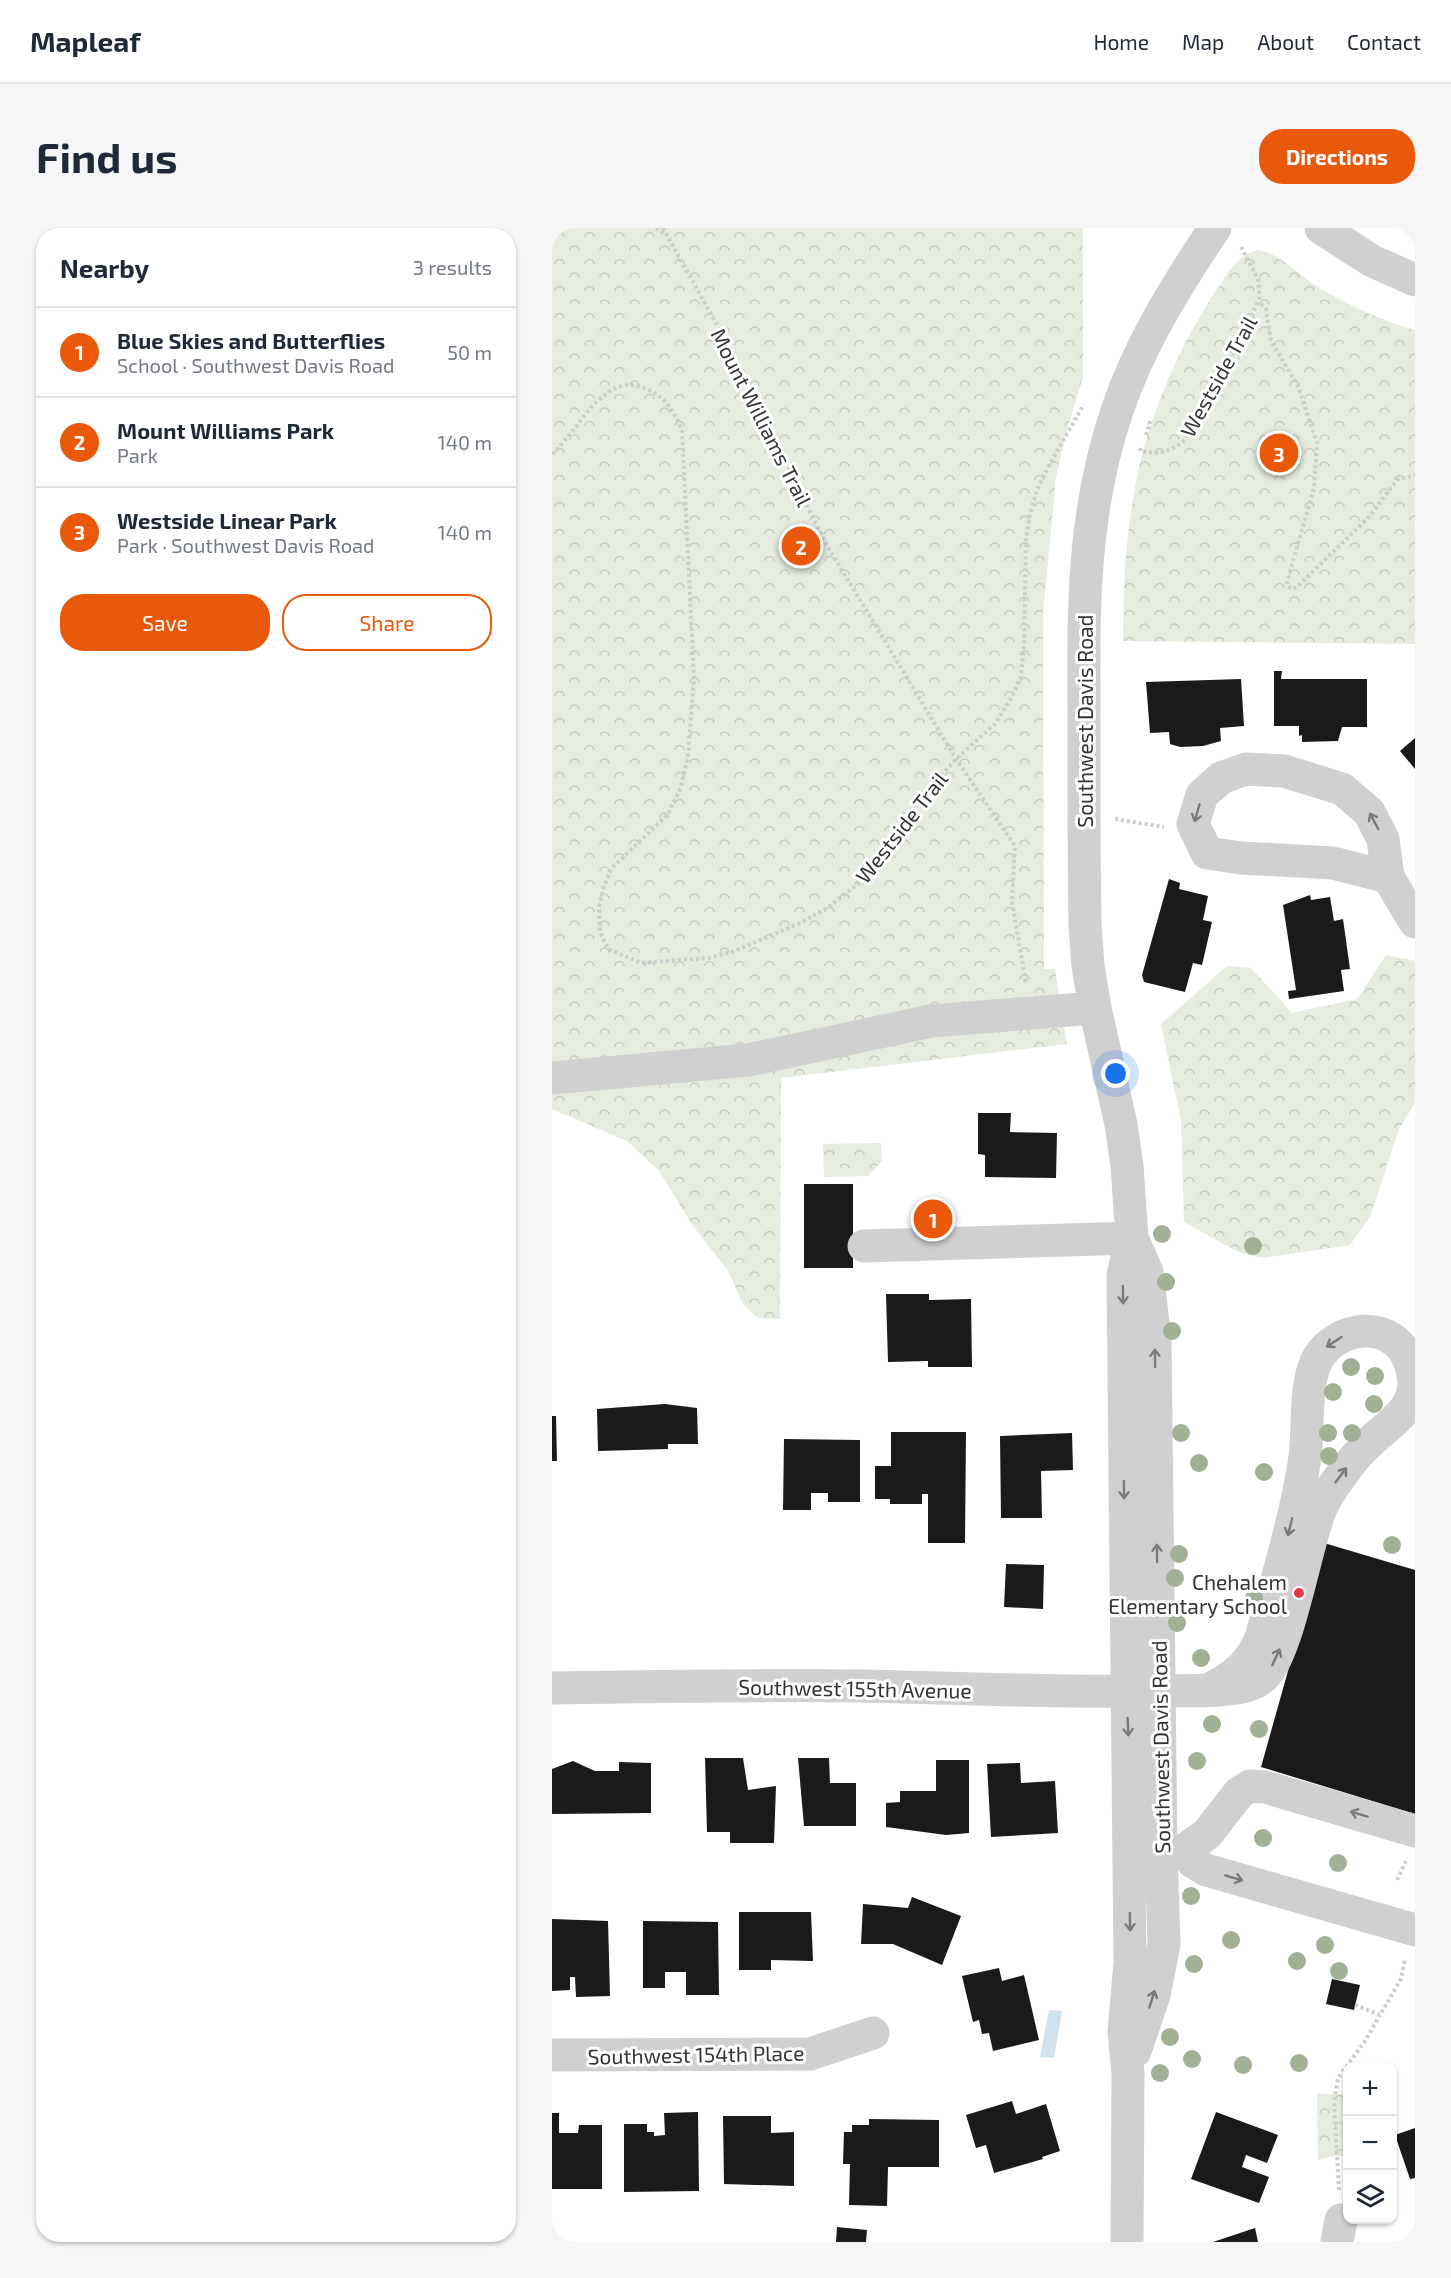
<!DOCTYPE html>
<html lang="en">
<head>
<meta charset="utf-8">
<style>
	body { margin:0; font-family:"Exo 2",sans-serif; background:#f6f6f7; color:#1f2937 }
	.controls { position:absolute; right:18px; bottom:18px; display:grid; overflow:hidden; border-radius:12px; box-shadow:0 2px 4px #0004 }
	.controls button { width:54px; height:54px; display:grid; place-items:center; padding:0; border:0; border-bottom:2px solid #e0e1e3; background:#fff; color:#1f2937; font:30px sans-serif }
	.you { position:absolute; left:564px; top:846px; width:21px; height:21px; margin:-15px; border:4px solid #fff; border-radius:50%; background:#1a73e8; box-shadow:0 0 0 9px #1a73e833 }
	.badge { display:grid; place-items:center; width:39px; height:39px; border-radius:50%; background:#ea580c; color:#fff; font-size:20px; font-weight:700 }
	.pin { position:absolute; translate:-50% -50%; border:3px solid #fff; box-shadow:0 2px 6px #0006 }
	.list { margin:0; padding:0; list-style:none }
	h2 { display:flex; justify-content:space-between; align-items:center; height:78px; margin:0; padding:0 24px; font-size:26px }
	h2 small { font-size:20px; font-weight:400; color:#747a83 }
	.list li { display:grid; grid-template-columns:39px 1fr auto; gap:18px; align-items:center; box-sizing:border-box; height:90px; padding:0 24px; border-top:2px solid #e0e1e3 }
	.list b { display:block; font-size:22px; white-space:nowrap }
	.list p { margin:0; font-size:20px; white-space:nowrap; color:#747a83 }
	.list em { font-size:20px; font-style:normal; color:#747a83 }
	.actions { display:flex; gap:12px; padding:18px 24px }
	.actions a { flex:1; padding:14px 0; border:2px solid #ea580c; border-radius:24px; text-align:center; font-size:21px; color:#ea580c }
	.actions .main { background:#ea580c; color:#fff }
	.icon { flex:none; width:33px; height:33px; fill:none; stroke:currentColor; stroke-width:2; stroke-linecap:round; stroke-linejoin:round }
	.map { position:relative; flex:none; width:863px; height:2014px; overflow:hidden; border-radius:24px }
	header { display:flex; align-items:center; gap:36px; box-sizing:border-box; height:84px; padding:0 30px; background:#fff; border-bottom:2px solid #e0e1e3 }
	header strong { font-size:28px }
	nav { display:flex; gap:33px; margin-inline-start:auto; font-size:21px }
	.intro { display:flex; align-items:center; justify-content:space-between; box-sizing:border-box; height:144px; padding:0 36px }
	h1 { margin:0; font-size:42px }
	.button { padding:15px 27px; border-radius:24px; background:#ea580c; color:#fff; font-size:21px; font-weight:700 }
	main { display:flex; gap:36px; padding:0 36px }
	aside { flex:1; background:#fff; border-radius:24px; box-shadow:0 2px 4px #0004 }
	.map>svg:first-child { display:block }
</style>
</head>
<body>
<header>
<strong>Mapleaf</strong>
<nav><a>Home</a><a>Map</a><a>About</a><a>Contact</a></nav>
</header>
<div class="intro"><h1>Find us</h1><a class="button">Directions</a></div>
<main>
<aside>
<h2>Nearby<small>3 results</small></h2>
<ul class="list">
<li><span class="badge">1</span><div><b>Blue Skies and Butterflies</b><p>School · Southwest Davis Road</p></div><em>50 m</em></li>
<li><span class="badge">2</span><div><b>Mount Williams Park</b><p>Park</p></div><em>140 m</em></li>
<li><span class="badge">3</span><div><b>Westside Linear Park</b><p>Park · Southwest Davis Road</p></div><em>140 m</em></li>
</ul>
<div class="actions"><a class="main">Save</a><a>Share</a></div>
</aside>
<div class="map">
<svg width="863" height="2014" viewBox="0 0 863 2014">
	<defs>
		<pattern id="forest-crowns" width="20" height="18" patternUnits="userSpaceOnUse" patternTransform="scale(1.5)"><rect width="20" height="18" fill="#e6ecdf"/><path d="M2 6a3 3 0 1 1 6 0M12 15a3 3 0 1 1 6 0" fill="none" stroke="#c6cbc0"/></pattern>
	</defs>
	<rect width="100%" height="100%" fill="#fff"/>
	<!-- forest -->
	<path fill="url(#forest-crowns)" d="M0,0H531V149L514,205L504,249L491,387L492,741H503L515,816L229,850L228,1091L206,1090L191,1076L176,1043L141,998L107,943L75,913L0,881Z
		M706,22C729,25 748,49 769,61C798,78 830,93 863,102V416L571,413C571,358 574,303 585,249C597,188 628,117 662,66C674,48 684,27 706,22Z
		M834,727L863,733V875L847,901L818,989L798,1017L710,1030L686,1024L632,994L629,893L609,796L675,738L699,740L740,785L805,771Z
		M329,915L330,933L316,948L272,949L271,916Z
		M765,1866H795V1928H783L766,1932Z"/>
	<!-- water -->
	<path fill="#cfe2ee" d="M497,1782L510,1783L502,1830L488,1829Z"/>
	<!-- building -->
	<path fill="#1a1a1a" d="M722,443H730L729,451H815V499H790L786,513L750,514V507L747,508V498H722Z
		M689,451L692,498L668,500L669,513L651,518L628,519L618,516L617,504L598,505L594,454Z
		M863,510V541L848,523Z
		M617,651L628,655L627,661L656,668L651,692L660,694L650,737L641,735L633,764L592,754L590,747Z
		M758,667L759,672L778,669L782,693L791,691L798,741L789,742L792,763L737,771L736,763L744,762L731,677Z
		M426,885H459L458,904L505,905L504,950L433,949V927L426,926Z
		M252,956H301V1040H252Z
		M334,1066H377V1072L419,1071L420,1139H376V1133L336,1134Z
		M113,1176L145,1180L146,1216H116V1221L46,1223L45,1181Z
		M0,1188H4L5,1233H0Z
		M339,1204H414L413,1315H376V1266H370V1276H338V1271H323V1238H339Z
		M520,1205L521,1242L489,1243L490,1290H449L448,1208Z
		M232,1211L308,1212V1274H276V1265H259V1282H231Z
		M772,1315L863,1342V1586L709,1539Z
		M454,1336L492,1337L491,1381L452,1379Z
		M153,1530H191L196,1562L224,1558L222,1615H178V1604H155Z
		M246,1530H277L278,1555H304V1598H252Z
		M384,1532H417V1605L394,1607L334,1599V1575L348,1574V1563H384Z
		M21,1533L43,1543H67V1534L99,1535V1585L0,1586V1541Z
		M468,1535L469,1555L503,1553L506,1605L439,1609L435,1536Z
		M360,1669L409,1688L390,1737L341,1716H309L311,1676L356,1680Z
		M187,1684H259L261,1733L219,1732V1742H187Z
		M0,1691L56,1693L58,1768L24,1769L23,1749H18V1762L0,1763Z
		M91,1693L166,1694L167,1767H134V1744H113V1760H91Z
		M447,1740L450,1753L472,1747L487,1812L441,1823L437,1805L430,1806L427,1792L421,1794L410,1748Z
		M780,1751L808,1757L802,1782L774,1776Z
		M460,1873L464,1886L494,1876L508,1923L490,1929L491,1931L442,1945L434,1917L424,1920L414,1887Z
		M146,1884L147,1963L72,1964V1896H95V1904H102V1908L113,1907L112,1885Z
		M664,1884L726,1907L715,1935L694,1927L690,1939L717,1949L707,1975L639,1951Z
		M0,1885H7V1905H26L27,1897H50V1961H0Z
		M171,1888H219V1905L242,1904V1958L172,1956Z
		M317,1891L387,1892V1939H336L335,1978L297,1977L298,1936H291L292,1904H300V1897H317Z
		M863,1900V1950L858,1951L843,1907Z
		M285,1999L315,2002L314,2014H284Z
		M703,2000L706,2014H661Z"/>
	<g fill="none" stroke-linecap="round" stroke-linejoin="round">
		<!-- path -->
		<path stroke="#cdcdcd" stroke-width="4" stroke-dasharray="3 3" stroke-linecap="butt" d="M104,0L113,6
			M111,0L174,113L273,314L404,531L463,618L460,674L474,756
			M689,19L706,51L708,75
			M594,207L598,195L595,194
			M589,220L588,223C607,227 618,224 633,212L705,76L708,75L714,81L719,113L746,158L765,215L762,260L735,354L736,359L741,361L745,359L817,289L845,252L863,247
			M0,226C28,202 51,141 95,161C114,170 122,183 130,202L142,450L136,528L129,559L116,586L60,640L52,658L47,679L48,704L56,721L89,735L156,730L180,724L246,696L275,680L307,655L365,574L404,531L443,496L460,469L469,448L472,417L474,313L478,286L485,262L495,241L532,176
			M563,591L612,599
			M845,1652L854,1633
			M803,1777L828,1787L849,1751L853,1731
			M787,1962L782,1874L786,1850L813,1813L828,1787"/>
		<!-- minor -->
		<path stroke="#d0d0d0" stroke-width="33" d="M769,0L820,33L863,52
			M836,649L781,635L689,630L655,625L641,596L650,567L669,550L694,541L732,543L790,561L817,584L831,611L836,649L863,694
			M0,850L196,832L379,793L543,780
			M580,1010L595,1044L603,1112L609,1624L612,1716L602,1767L583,1823
			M312,1018L580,1010
			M0,1460C104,1458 208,1457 312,1458C408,1460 505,1465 601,1463C626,1462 651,1464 676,1461C687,1460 701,1457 710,1450C736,1430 753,1319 768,1283C773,1269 782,1257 791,1245C798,1235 806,1225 815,1217C834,1197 862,1185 862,1154C861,1142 858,1130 850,1120C827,1091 779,1102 764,1134C752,1162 757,1199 753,1229C744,1290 725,1350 709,1410C698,1436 683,1448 658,1461
			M631,1623L641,1634L654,1642L863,1702
			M587,1625L631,1623L655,1606L687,1565L698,1558L713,1559L863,1603
			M0,1827L258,1826L321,1805
			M575,2014L576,1846L572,1803L578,1735L571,1047L580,1010L575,938L569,896L543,780L536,738L533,696C532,636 532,575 532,515C532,399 527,295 565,183C587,117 624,58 663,0
			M785,2014L789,1992"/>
	</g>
	<!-- trees -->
	<g fill="#a2b095">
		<circle cx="610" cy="1006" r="9"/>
		<circle cx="701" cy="1018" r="9"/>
		<circle cx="614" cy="1054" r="9"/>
		<circle cx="620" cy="1103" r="9"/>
		<circle cx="799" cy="1139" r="9"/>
		<circle cx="823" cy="1148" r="9"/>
		<circle cx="781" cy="1164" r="9"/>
		<circle cx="822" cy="1176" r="9"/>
		<circle cx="629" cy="1205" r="9"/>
		<circle cx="776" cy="1205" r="9"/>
		<circle cx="800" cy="1205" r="9"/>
		<circle cx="777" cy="1228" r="9"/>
		<circle cx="647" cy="1235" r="9"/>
		<circle cx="712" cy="1244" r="9"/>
		<circle cx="840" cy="1317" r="9"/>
		<circle cx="627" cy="1326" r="9"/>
		<circle cx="623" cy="1350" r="9"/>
		<circle cx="702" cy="1370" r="9"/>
		<circle cx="625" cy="1395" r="9"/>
		<circle cx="649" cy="1430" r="9"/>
		<circle cx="660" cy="1496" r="9"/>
		<circle cx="707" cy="1501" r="9"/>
		<circle cx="645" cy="1533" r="9"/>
		<circle cx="711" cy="1610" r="9"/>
		<circle cx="786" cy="1635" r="9"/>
		<circle cx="639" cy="1668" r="9"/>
		<circle cx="679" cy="1712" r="9"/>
		<circle cx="773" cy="1717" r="9"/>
		<circle cx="745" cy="1733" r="9"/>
		<circle cx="642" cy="1736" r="9"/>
		<circle cx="787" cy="1743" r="9"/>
		<circle cx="618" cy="1809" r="9"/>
		<circle cx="640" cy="1831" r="9"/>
		<circle cx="747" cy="1835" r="9"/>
		<circle cx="691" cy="1837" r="9"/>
		<circle cx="608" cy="1845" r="9"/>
	</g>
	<!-- one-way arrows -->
	<defs><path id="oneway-shaft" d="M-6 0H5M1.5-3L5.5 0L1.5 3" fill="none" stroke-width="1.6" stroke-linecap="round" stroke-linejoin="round" transform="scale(1.5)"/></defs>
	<g stroke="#7a7a7a">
		<use href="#oneway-shaft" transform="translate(645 585) rotate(106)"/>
		<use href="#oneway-shaft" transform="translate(822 593) rotate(-118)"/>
		<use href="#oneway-shaft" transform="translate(571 1067) rotate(89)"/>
		<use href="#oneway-shaft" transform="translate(782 1114) rotate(147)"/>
		<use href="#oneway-shaft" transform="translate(603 1130) rotate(-91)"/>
		<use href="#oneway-shaft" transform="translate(789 1247) rotate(-53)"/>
		<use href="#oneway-shaft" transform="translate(572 1262) rotate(89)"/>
		<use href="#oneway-shaft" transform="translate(738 1299) rotate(104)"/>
		<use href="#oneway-shaft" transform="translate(605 1325) rotate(-91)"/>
		<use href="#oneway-shaft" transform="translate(724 1429) rotate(-65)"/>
		<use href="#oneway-shaft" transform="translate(576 1499) rotate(88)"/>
		<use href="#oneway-shaft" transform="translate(807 1586) rotate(-163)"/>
		<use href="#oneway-shaft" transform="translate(682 1650) rotate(16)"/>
		<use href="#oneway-shaft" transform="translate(578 1694) rotate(89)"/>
		<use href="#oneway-shaft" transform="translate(600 1771) rotate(-73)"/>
	</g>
	<!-- markers -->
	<circle fill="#e63946" stroke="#fff" stroke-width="2" cx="747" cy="1365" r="6"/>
	<g text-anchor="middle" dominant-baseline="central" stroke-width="6" stroke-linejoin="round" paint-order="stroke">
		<!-- street labels -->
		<g font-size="21" fill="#333" stroke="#fff">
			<text transform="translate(666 148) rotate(-61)">Westside Trail</text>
			<text transform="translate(210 189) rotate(63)">Mount Williams Trail</text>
			<text transform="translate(532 493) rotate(-90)">Southwest Davis Road</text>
			<text transform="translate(349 599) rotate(-52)">Westside Trail</text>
			<text transform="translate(303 1460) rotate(1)">Southwest 155th Avenue</text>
			<text transform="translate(608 1519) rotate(-91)">Southwest Davis Road</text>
			<text transform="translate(144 1826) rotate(-1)">Southwest 154th Place</text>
		</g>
		<!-- poi labels -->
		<g font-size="21" fill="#333" stroke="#fff" text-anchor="end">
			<text x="735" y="1353">Chehalem<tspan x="735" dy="24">Elementary School</tspan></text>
		</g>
	</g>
</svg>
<div class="controls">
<button>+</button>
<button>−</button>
<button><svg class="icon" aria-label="layers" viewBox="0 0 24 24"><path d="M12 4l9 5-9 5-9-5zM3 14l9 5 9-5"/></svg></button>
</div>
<div class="you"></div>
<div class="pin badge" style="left:381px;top:991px">1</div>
<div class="pin badge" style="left:249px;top:318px">2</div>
<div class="pin badge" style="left:727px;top:225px">3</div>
</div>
</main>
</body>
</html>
